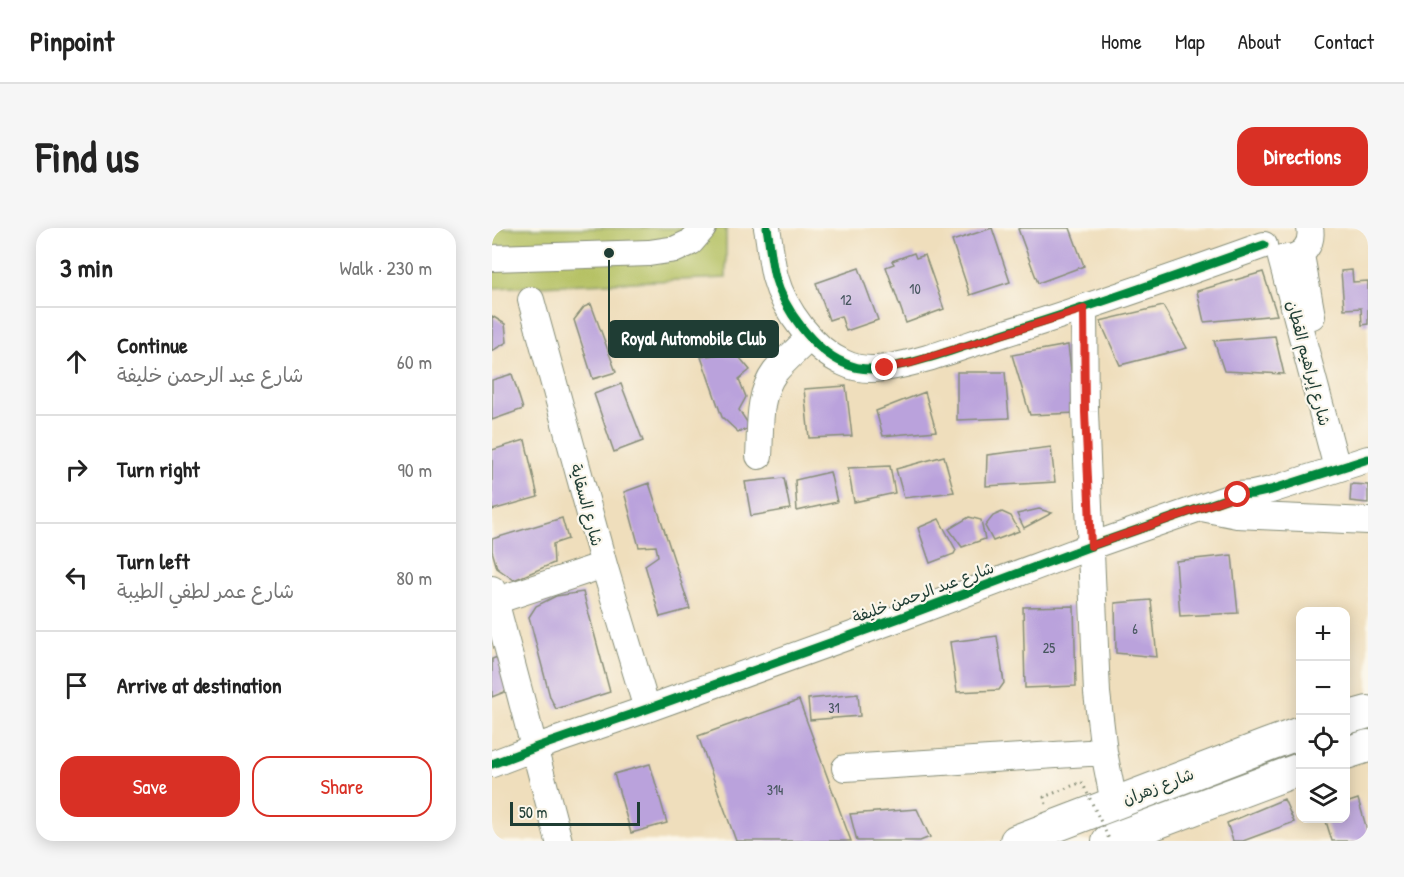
<!DOCTYPE html>
<html lang="en">
<head>
<meta charset="utf-8">
<style>
	body { margin:0; font-family:"Patrick Hand","Playpen Sans Arabic",sans-serif; background:#f6f6f6; color:#222 }
	.controls { position:absolute; right:18px; bottom:18px; display:grid; overflow:hidden; border-radius:12px; box-shadow:0 3px 15px #0003 }
	.controls button { width:54px; height:54px; display:grid; place-items:center; padding:0; border:0; border-bottom:2px solid #e0e0e0; background:#fff; color:#222; font:30px sans-serif }
	.scale { position:absolute; left:18px; bottom:15px; width:130px; box-sizing:border-box; padding-left:6px; border:3px solid #1f3d34; border-top:0; font-size:16px; line-height:21px; white-space:nowrap; color:#1f3d34; -webkit-text-stroke:4px #fbf7ec; paint-order:stroke }
	.stop { position:absolute; width:18px; height:18px; margin:-14px; border:4px solid #d93025; border-radius:50%; background:#fff }
	.stop.end { background:#d93025; border-color:#fff; box-shadow:0 2px 6px #0008 }
	.list { margin:0; padding:0; list-style:none }
	h2 { display:flex; justify-content:space-between; align-items:center; height:78px; margin:0; padding:0 24px; font-size:26px }
	h2 small { font-size:20px; font-weight:400; color:#767676 }
	.list li { display:grid; grid-template-columns:39px 1fr auto; gap:18px; align-items:center; box-sizing:border-box; height:108px; padding:0 24px; border-top:2px solid #e0e0e0 }
	.list b { display:block; font-size:22px; white-space:nowrap }
	.list p { margin:0; font-size:20px; white-space:nowrap; color:#767676 }
	.list em { font-size:20px; font-style:normal; color:#767676 }
	.actions { display:flex; gap:12px; padding:18px 24px }
	.actions a { flex:1; padding:14px 0; border:2px solid #d93025; border-radius:18px; text-align:center; font-size:21px; color:#d93025 }
	.actions .main { background:#d93025; color:#fff }
	.icon { flex:none; width:33px; height:33px; fill:none; stroke:currentColor; stroke-width:2; stroke-linecap:round; stroke-linejoin:round }
	.map { position:relative; flex:none; width:876px; height:613px; overflow:hidden; border-radius:18px }
	header { display:flex; align-items:center; gap:36px; box-sizing:border-box; height:84px; padding:0 30px; background:#fff; border-bottom:2px solid #e0e0e0 }
	header strong { font-size:28px }
	nav { display:flex; gap:33px; margin-inline-start:auto; font-size:21px }
	.intro { display:flex; align-items:center; justify-content:space-between; box-sizing:border-box; height:144px; padding:0 36px }
	h1 { margin:0; font-size:42px }
	.button { padding:15px 27px; border-radius:18px; background:#d93025; color:#fff; font-size:21px; font-weight:700 }
	main { display:flex; gap:36px; padding:0 36px }
	aside { flex:1; background:#fff; border-radius:18px; box-shadow:0 3px 15px #0003 }
	.map>svg:first-child { display:block }
</style>
</head>
<body>
<header>
<strong>Pinpoint</strong>
<nav><a>Home</a><a>Map</a><a>About</a><a>Contact</a></nav>
</header>
<div class="intro"><h1>Find us</h1><a class="button">Directions</a></div>
<main>
<aside>
<h2>3 min<small>Walk · 230 m</small></h2>
<ul class="list">
<li><svg class="icon" aria-label="ahead" viewBox="0 0 24 24"><path d="M12 20V5M6 11l6-6 6 6"/></svg><div><b>Continue</b><p>شارع عبد الرحمن خليفة</p></div><em>60 m</em></li>
<li><svg class="icon" aria-label="right" viewBox="0 0 24 24"><path d="M7 20v-9h11M14 6l5 5-5 5"/></svg><div><b>Turn right</b></div><em>90 m</em></li>
<li><svg class="icon" aria-label="left" viewBox="0 0 24 24"><path d="M17 20v-9H6M10 6l-5 5 5 5"/></svg><div><b>Turn left</b><p>شارع عمر لطفي الطيبة</p></div><em>80 m</em></li>
<li><svg class="icon" aria-label="arrive" viewBox="0 0 24 24"><path d="M6 21V4h12l-3 4 3 4H6"/></svg><div><b>Arrive at destination</b></div></li>
</ul>
<div class="actions"><a class="main">Save</a><a>Share</a></div>
</aside>
<div class="map">
<svg width="876" height="613" viewBox="0 0 876 613">
	<rect width="100%" height="100%" fill="#fbf7ec"/>
	<filter id="ink" filterUnits="userSpaceOnUse"><feTurbulence type="fractalNoise" baseFrequency=".0167" numOctaves="2"/><feDisplacementMap in="SourceGraphic" scale="12" xChannelSelector="R" yChannelSelector="G"/><feConvolveMatrix kernelMatrix="1 2 1 2 8 2 1 2 1" color-interpolation-filters="sRGB"/></filter>
	<filter id="wash" filterUnits="userSpaceOnUse"><feTurbulence type="fractalNoise" baseFrequency=".008" numOctaves="4" result="noise"/><feDisplacementMap in="SourceGraphic" scale="24" xChannelSelector="R" yChannelSelector="G"/><feGaussianBlur stdDeviation="1.35" result="paint"/><feColorMatrix in="noise" values="0 0 0 0 0 0 0 0 0 0 0 0 0 0 0 0 0 1.4 0 .05"/><feComposite in="paint" operator="in"/></filter>
	<g filter="url(#wash)">
		<rect width="100%" height="100%" fill="#efdebc"/>
		<!-- green -->
		<path fill="#b5c163" stroke="#6a7f4c" stroke-width="1.5" d="M0,0H234V50L0,60Z"/>
		<g id="blocks">
			<!-- building -->
			<path fill="#baa2dc" d="M500,0L518,54L478,67L460,13Z
				M529,0H578L592,38L546,55L526,1Z
				M422,25L424,30L433,27L452,81L414,95L394,39L402,36L400,33Z
				M367,40L386,92L354,103L349,88L337,92L324,55Z
				M860,42L861,54L876,53V96L870,97L869,80L852,81L849,43Z
				M771,44L785,87L712,94L705,63Z
				M99,76L124,144L101,151L82,92L92,79Z
				M671,78L695,120L628,137L608,93Z
				M0,88L13,96L15,114L0,123Z
				M783,108L792,146L732,143L722,113Z
				M576,117L584,185L538,187L520,127Z
				M243,124L258,142L247,151L254,169L247,182L259,200L246,204L230,189L209,129Z
				M465,144H513L517,190L465,192Z
				M20,146L31,181L0,192V152Z
				M129,156L151,213L122,224L102,166Z
				M354,158L360,208L317,210L312,161Z
				M433,164L444,203L391,208L384,183Z
				M33,212L46,269L0,282V222Z
				M559,219L563,254L494,258L495,227Z
				M452,228L462,264L412,270L404,241Z
				M398,238L403,265L362,274L356,240Z
				M338,244L345,274L305,283L303,252Z
				M292,250L298,281L259,288L253,254Z
				M157,255L198,381L168,389L153,337L166,328L164,318L147,319L132,264Z
				M859,256L876,257V275L858,273Z
				M547,281L560,285L532,300L525,286Z
				M510,284L519,288L527,303L501,313L493,298L501,288Z
				M477,289L489,292L493,311L470,319L457,301Z
				M70,290L76,311L61,316L62,335L22,352L5,340L0,323V311Z
				M447,291L464,322L462,326L438,335L426,300Z
				M740,327L746,385L688,388L684,333Z
				M91,364L118,464L64,481L58,469L37,389L44,378L64,368Z
				M659,372L665,429L624,425L623,375Z
				M582,378L584,458L533,460L531,379Z
				M505,408L512,455L507,462L465,464L458,414Z
				M11,427L20,461L0,469V431Z
				M366,466L368,488L318,492L316,471Z
				M307,472L359,613H244L206,508Z
				M158,536L175,595L139,605L122,546Z
				M792,571L802,594L751,613H741L735,595Z
				M866,571L876,605V613H840L833,590H854V575Z
				M425,581L438,609L428,613H365L358,586Z"/>
		</g>
	</g>
	<g filter="url(#ink)">
		<use href="#blocks" fill-opacity="0" stroke="#878e78" stroke-width="1.5"/>
		<g fill="none" stroke-linecap="round" stroke-linejoin="round">
			<!-- minor casing -->
			<g stroke="#878e78" stroke-width="28">
				<path id="minor" d="M275,0C278,16 279,33 283,49C292,82 322,122 352,135C364,141 379,142 392,140C432,134 471,118 510,106C598,79 685,48 772,17
					M809,27L820,88
					M0,30L157,25L184,21L199,14L211,0
					M789,30L845,240
					M795,30C811,29 821,16 818,0
					M39,72L112,337L155,481
					M592,81L593,184L605,465L612,524L622,575
					M267,228C269,200 265,168 283,144C293,132 306,121 317,110
					M710,280L745,287L876,293
					M0,361L67,613
					M3,373L112,337
					M0,536L42,520L155,481L410,389L599,318L745,267L761,266L779,262L876,231
					M353,540L612,524"/>
			</g>
			<!-- major casing -->
			<g stroke="#878e78" stroke-width="34">
				<path id="major" d="M854,490L876,484
					M854,525L876,518
					M524,613L775,517L808,505
					M616,613L808,541"/>
			</g>
			<!-- path -->
			<path stroke="#878e78" stroke-width="3" stroke-dasharray="1.5 4.5" stroke-linecap="butt" d="M554,576L552,569L590,554"/>
			<!-- minor -->
			<use href="#minor" stroke="#fff" stroke-width="26"/>
			<!-- major -->
			<use href="#major" stroke="#fff" stroke-width="32"/>
			<!-- path-bridge -->
			<path stroke="#878e78" stroke-width="3" stroke-dasharray="1.5 4.5" stroke-linecap="butt" d="M590,554L618,613"/>
			<!-- cycleway casing -->
			<g stroke="#fbf7ec" stroke-width="13">
				<path id="cycleway" d="M275,0C278,16 279,33 283,49C292,82 322,122 352,135C364,141 379,142 392,140C432,134 471,118 510,106C598,79 685,48 772,17
					M0,536L42,520L155,481L410,389L599,318L745,267L761,266L779,262L876,231"/>
			</g>
			<!-- cycleway -->
			<use href="#cycleway" stroke="#00873e" stroke-width="9"/>
		</g>
	</g>
	<g fill="none" stroke-linecap="round" stroke-linejoin="round" filter="url(#ink)">
		<!-- route -->
		<path stroke="#d93025" stroke-width="8" d="M393,140L419,135L592,81L593,184L599,318L746,267"/>
	</g>
	<g text-anchor="middle" dominant-baseline="central" stroke-width="4.5" stroke-linejoin="round" paint-order="stroke">
		<!-- number labels -->
		<g font-size="14" fill="#46565e">
			<text x="423" y="60">10</text>
			<text x="354" y="71">12</text>
			<text x="643" y="400">6</text>
			<text x="557" y="419">25</text>
			<text x="342" y="479">31</text>
			<text x="283" y="561">314</text>
		</g>
		<!-- street labels -->
		<g font-size="16" fill="#1f3d34" stroke="#fbf7ec">
			<text transform="translate(817 135) rotate(75)">شارع إبراهيم القطان</text>
			<text transform="translate(95 277) rotate(75)">شارع السقاية</text>
			<text transform="translate(431 364) rotate(-20)">شارع عبد الرحمن خليفة</text>
			<text transform="translate(666 558) rotate(-21)">شارع زهران</text>
		</g>
	</g>
	<!-- callouts -->
	<path fill="none" stroke="#1f3d34" stroke-width="2" d="M117 25L117 111"/>
	<circle fill="#1f3d34" stroke="#fbf7ec" stroke-width="2" cx="117" cy="25" r="6"/>
	<rect fill="#1f3d34" stroke="#1f3d34" stroke-width="2" x="117" y="93" width="169" height="36" rx="6"/>
	<g font-size="18" text-anchor="middle" font-weight="bold" fill="#fff">
		<text x="202" y="117">Royal Automobile Club</text>
	</g>
</svg>
<div class="controls">
<button>+</button>
<button>−</button>
<button><svg class="icon" aria-label="locate" viewBox="0 0 24 24"><circle cx="12" cy="12" r="6"/><path d="M12 2v4M12 18v4M2 12h4M18 12h4"/></svg></button>
<button><svg class="icon" aria-label="layers" viewBox="0 0 24 24"><path d="M12 4l9 5-9 5-9-5zM3 14l9 5 9-5"/></svg></button>
</div>
<div class="scale">50 m</div>
<div class="stop" style="left:746px;top:267px"></div>
<div class="stop end" style="left:393px;top:140px"></div>
</div>
</main>
</body>
</html>
